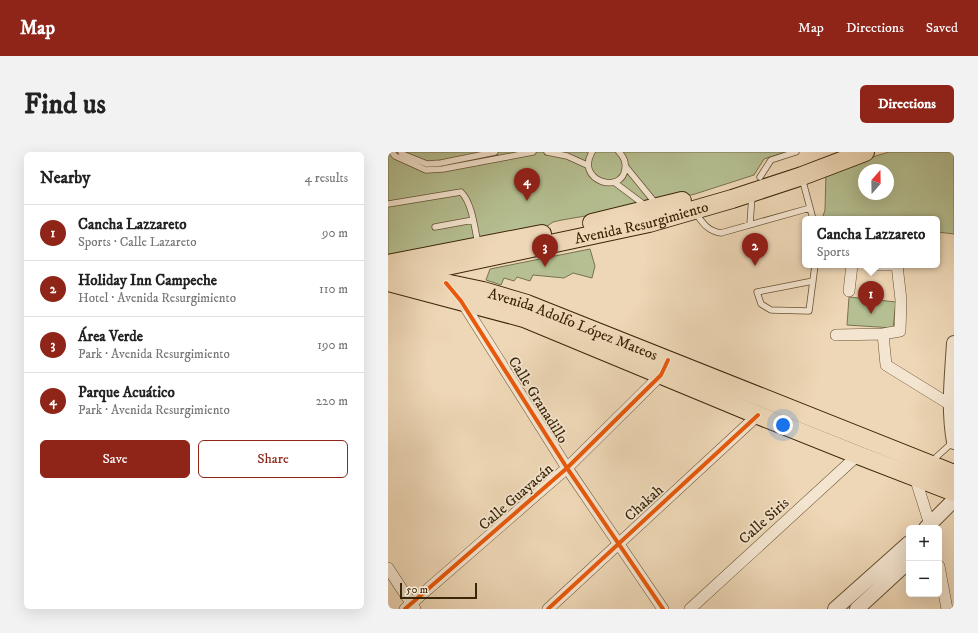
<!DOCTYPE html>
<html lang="en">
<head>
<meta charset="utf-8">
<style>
	body { margin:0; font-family:"IM FELL DW Pica",serif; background:#f2f2f2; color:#222 }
	.controls { position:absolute; right:12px; bottom:12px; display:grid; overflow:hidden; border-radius:6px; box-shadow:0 4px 16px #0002 }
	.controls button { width:36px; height:36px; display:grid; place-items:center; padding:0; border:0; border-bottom:1px solid #e0e0e0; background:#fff; color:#222; font:20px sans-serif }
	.compass { position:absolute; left:470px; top:12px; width:36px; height:36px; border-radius:50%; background:#fff; box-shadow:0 4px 16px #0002; rotate:20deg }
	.scale { position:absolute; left:12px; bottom:10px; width:77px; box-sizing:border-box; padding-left:4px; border:2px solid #3b2608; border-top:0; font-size:11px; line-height:14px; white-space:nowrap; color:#3b2608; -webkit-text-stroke:3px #f4e5d0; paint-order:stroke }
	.you { position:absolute; left:395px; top:273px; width:14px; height:14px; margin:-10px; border:3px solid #fff; border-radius:50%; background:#1a73e8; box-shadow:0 0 0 6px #1a73e833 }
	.badge { display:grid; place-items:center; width:26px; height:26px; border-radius:50%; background:#8f2418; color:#fff; font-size:13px; font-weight:700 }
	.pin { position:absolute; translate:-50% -33px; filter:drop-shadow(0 1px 2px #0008) }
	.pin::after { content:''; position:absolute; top:21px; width:14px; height:12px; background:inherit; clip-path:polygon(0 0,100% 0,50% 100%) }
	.popup { position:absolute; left:414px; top:64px; width:138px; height:52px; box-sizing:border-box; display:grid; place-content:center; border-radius:6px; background:#fff; filter:drop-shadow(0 1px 3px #0005); font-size:13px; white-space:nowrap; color:#767676 }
	.popup b { font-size:15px; color:#222 }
	.popup::after { content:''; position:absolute; left:50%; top:100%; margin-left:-8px; border:8px solid transparent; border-top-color:#fff }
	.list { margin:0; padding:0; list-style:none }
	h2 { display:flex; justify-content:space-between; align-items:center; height:52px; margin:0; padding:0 16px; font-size:17px }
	h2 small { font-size:13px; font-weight:400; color:#767676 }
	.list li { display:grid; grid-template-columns:26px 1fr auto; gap:12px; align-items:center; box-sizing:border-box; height:56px; padding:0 16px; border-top:1px solid #e0e0e0 }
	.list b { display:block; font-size:15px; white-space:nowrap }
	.list p { margin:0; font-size:13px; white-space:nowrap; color:#767676 }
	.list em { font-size:13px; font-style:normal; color:#767676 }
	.actions { display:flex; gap:8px; padding:12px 16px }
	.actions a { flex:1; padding:9px 0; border:1px solid #8f2418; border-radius:6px; text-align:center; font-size:14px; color:#8f2418 }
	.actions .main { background:#8f2418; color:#fff }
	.map { position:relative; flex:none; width:566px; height:457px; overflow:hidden; border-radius:6px }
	header { display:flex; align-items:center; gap:24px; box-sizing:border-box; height:56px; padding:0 20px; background:#8f2418; color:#fff }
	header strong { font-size:19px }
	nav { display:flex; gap:22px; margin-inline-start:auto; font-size:14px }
	.intro { display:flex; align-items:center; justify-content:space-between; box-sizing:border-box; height:96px; padding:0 24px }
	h1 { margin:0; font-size:28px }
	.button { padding:10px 18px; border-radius:6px; background:#8f2418; color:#fff; font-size:14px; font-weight:700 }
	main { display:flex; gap:24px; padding:0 24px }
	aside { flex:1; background:#fff; border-radius:6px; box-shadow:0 4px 16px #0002 }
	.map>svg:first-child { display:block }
</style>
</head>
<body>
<header>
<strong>Map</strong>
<nav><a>Map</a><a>Directions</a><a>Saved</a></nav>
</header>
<div class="intro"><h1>Find us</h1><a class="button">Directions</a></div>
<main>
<aside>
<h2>Nearby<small>4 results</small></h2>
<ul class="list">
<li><span class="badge">1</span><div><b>Cancha Lazzareto</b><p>Sports · Calle Lazareto</p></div><em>90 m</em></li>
<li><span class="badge">2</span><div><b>Holiday Inn Campeche</b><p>Hotel · Avenida Resurgimiento</p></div><em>110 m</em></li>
<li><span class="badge">3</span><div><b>Área Verde</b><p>Park · Avenida Resurgimiento</p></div><em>190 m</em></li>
<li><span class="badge">4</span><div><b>Parque Acuático</b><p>Park · Avenida Resurgimiento</p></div><em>220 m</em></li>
</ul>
<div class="actions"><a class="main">Save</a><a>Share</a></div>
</aside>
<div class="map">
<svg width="566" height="457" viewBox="0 0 566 457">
	<rect width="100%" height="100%" fill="#eed7b6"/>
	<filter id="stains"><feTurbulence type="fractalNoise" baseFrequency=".005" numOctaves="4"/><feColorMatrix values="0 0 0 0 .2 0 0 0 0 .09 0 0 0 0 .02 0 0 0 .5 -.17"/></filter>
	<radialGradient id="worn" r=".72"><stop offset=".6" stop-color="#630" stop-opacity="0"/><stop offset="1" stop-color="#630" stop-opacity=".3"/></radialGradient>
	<!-- green -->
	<path fill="#b5bf91" stroke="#78724c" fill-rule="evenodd" d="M0,0H397L376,7L366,23L307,42L249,55L174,68L165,70L152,79L0,108Z
		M501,0H566V82L549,80V67H434L437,58L438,19ZM476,18H500V42H476Z
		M202,97L207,114L204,126L185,121L176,126L145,123L142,129L129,125L126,129L116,126L113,133L98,128L102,117Z
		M461,145L508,150L505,176L459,173Z"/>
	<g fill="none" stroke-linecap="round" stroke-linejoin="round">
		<!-- service casing -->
		<g stroke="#685234" stroke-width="7">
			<path id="service" d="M4,0L7,4L38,18L55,17L145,0
				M13,0L14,2L39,12L53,11L107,0
				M159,0L179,4L199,13
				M204,0C187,29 234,43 237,17C238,11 236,5 231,0
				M238,15L269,53
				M372,25L383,8L408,0
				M414,26L425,67
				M226,30L258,54
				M0,52L73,40C84,50 87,78 90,92
				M307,60C314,70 319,79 333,81L422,56
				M362,72L364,43
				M47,75L85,68
				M425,129L369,140L373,152L383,158L421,159L427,113
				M544,309L566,289"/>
		</g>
		<!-- minor casing -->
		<g stroke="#685234" stroke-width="12">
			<path id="minor" d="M461,139L464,113
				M73,148L179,316L275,457
				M495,182L498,213L566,255
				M448,183L495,182L512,179L513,148L509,113H491
				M527,325L543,376
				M551,414L559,457
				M0,416L27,457
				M17,457L179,316L273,223L275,218
				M160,457L370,263
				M302,457L470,303"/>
		</g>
		<!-- tertiary casing -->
		<g stroke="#685234" stroke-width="16">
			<path id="tertiary" d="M566,191C564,225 560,256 566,290
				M538,376L566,348
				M447,457L521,391
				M469,457L521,409"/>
		</g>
		<!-- primary casing -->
		<g stroke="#3b2608" stroke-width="20">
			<g id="primary">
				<path d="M204,71L294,49"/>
				<path d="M0,112L154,82"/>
				<path id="s1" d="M0,119L95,139L139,152L566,322"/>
				<path id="s2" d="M26,121L261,71L344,47L414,24L477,0"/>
				<path d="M0,130L136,166L370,263L470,303L566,340"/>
			</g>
		</g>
		<!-- service -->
		<use href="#service" stroke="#f4e5d0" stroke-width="5.5"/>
		<!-- minor -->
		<use href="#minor" stroke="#f4e5d0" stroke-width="11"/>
		<!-- tertiary -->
		<use href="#tertiary" stroke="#f4e5d0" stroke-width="14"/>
		<!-- primary -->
		<use href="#primary" stroke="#eed7b6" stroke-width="18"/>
		<!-- cycleway casing -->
		<g stroke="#f4e5d0" stroke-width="6">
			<path id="cycleway" d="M58,131L73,149L179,316L275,457
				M17,457L179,316L273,223L280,208
				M160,457L370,263"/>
		</g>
		<!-- cycleway -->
		<use href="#cycleway" stroke="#e8590c" stroke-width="4"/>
	</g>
	<g text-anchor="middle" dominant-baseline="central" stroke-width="3.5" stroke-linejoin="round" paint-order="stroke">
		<!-- street labels -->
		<g font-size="15" fill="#3b2608" stroke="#f4e5d0">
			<text stroke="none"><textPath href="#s2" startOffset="233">Avenida Resurgimiento</textPath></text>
			<text stroke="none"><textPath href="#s1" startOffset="193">Avenida Adolfo López Mateos</textPath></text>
			<text transform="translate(150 248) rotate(58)">Calle Granadillo</text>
			<text transform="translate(128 345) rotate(-41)">Calle Guayacán</text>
			<text transform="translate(256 351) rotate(-42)">Chakah</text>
			<text transform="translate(376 369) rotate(-42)">Calle Siris</text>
		</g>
	</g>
	<rect width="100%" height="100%" filter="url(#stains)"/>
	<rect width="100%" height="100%" fill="url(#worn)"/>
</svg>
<div class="controls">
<button>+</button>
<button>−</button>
</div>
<svg class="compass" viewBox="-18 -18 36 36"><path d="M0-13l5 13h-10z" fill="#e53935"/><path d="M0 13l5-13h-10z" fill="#767676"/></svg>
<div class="scale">50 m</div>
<div class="you"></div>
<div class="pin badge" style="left:483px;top:162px">1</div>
<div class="popup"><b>Cancha Lazzareto</b>Sports</div>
<div class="pin badge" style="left:367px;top:114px">2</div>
<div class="pin badge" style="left:157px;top:115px">3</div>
<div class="pin badge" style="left:139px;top:49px">4</div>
</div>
</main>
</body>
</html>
